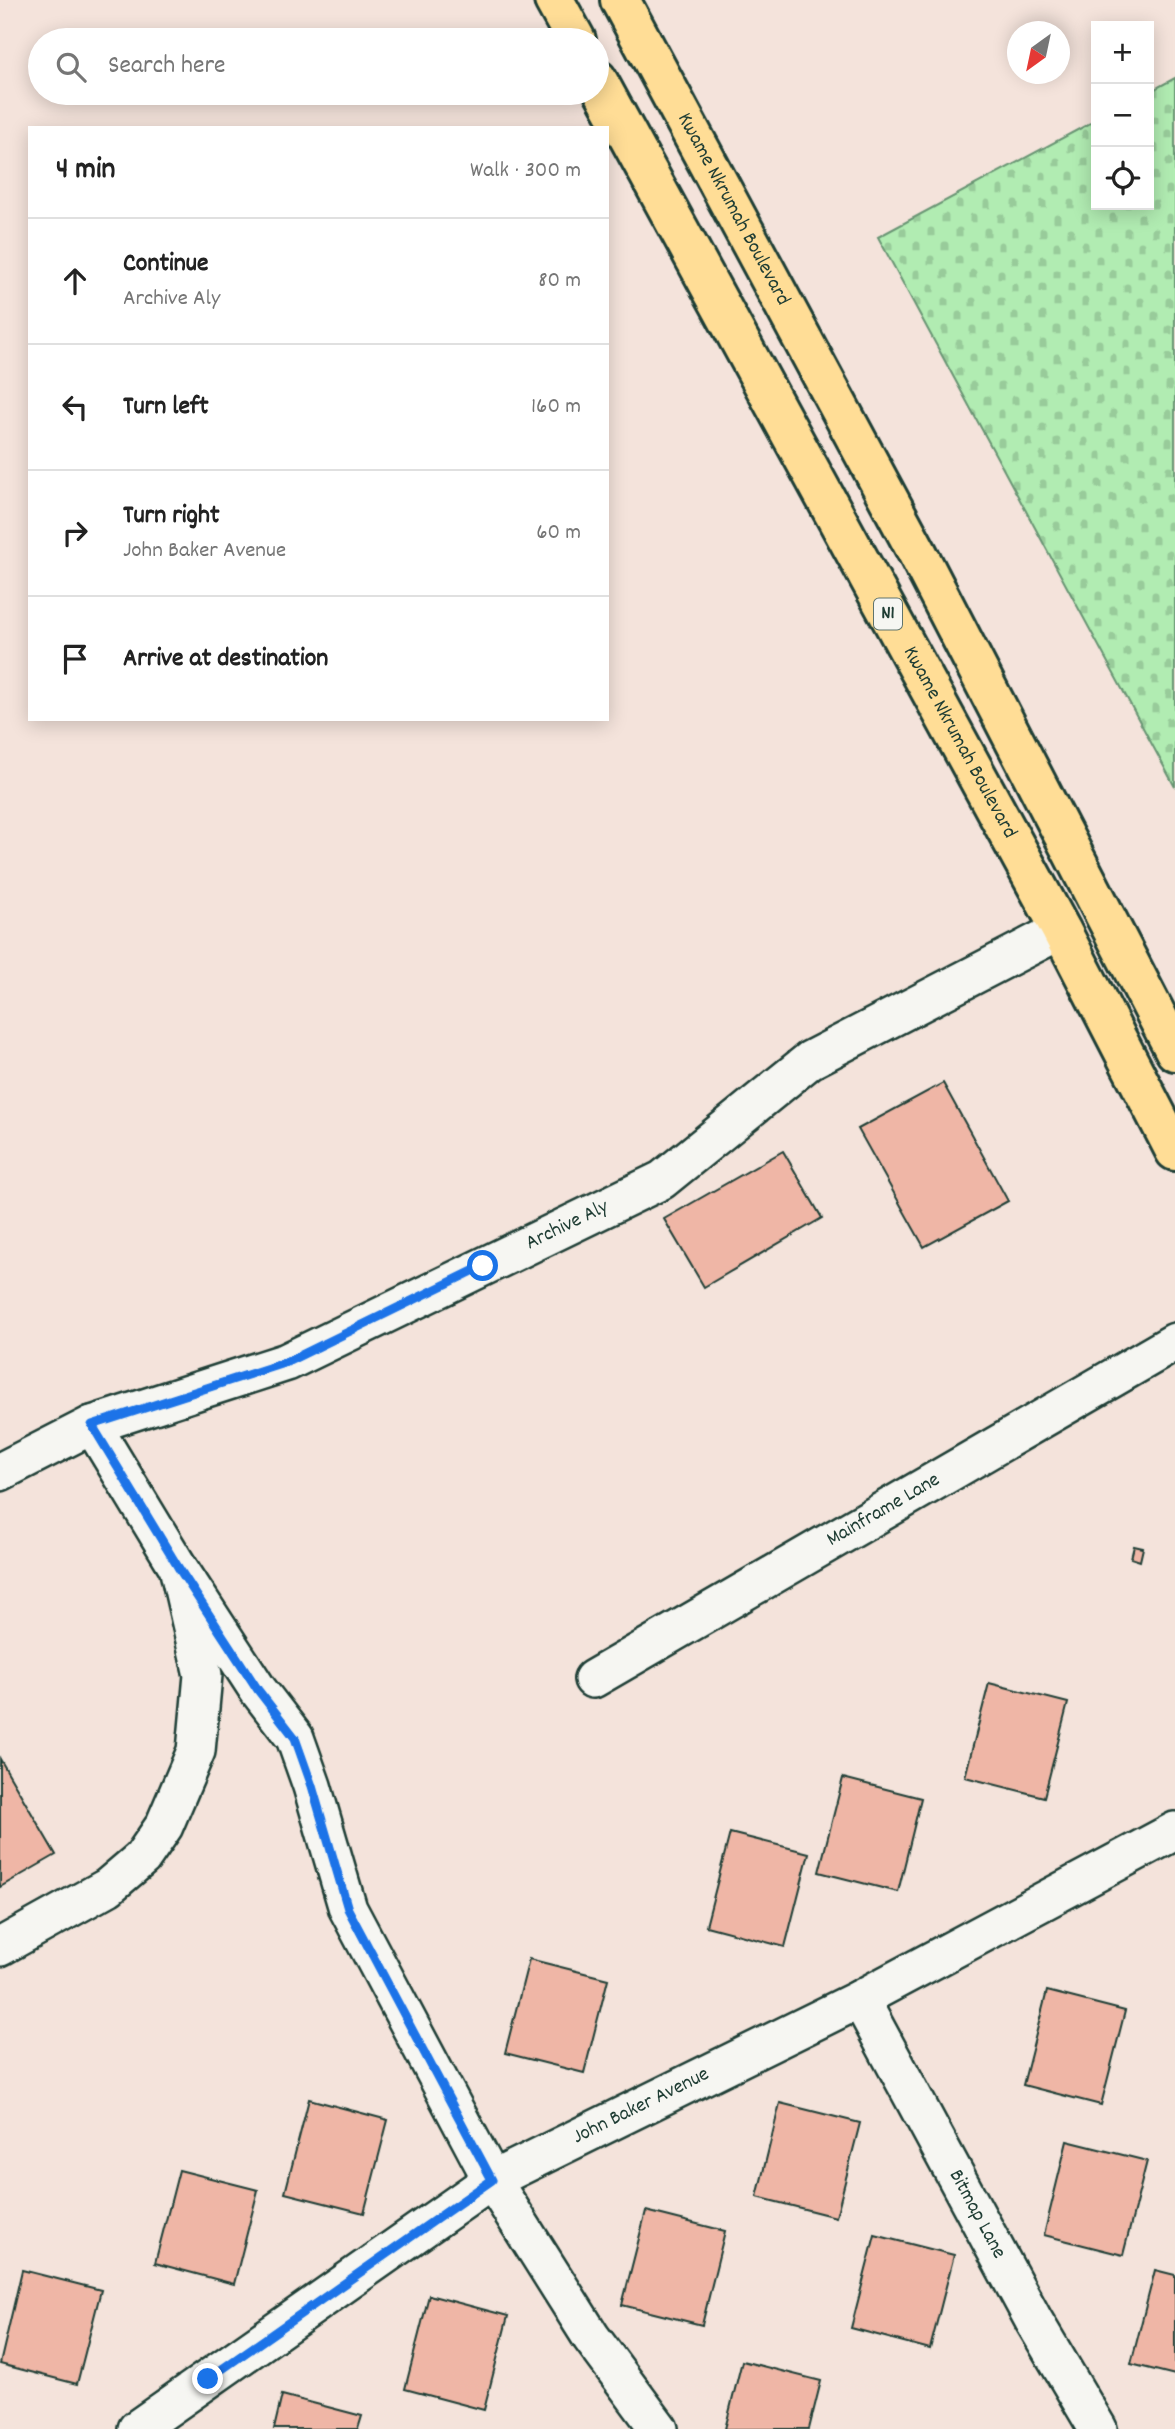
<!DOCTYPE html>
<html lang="en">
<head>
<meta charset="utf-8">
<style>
	body { margin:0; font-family:Dekko,sans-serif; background:#f2f2f2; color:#222 }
	.controls { position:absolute; right:21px; top:21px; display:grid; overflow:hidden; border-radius:0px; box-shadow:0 4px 18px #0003 }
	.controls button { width:63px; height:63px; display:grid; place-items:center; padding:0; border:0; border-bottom:2px solid #e0e0e0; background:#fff; color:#222; font:35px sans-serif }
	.compass { position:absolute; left:1007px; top:21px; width:63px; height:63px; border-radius:50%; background:#fff; box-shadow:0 4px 18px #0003; rotate:213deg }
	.stop { position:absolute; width:21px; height:21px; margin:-16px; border:5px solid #1a73e8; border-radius:50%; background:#fff }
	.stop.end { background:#1a73e8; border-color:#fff; box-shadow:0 2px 7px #0008 }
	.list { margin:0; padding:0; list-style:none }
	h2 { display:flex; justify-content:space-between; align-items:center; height:91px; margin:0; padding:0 28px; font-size:30px }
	h2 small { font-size:23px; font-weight:400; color:#767676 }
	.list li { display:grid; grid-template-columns:46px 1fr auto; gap:21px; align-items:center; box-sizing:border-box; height:126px; padding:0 28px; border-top:2px solid #e0e0e0 }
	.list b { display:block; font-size:26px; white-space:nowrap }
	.list p { margin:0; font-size:23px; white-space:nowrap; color:#767676 }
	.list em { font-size:23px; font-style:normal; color:#767676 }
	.icon { flex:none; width:38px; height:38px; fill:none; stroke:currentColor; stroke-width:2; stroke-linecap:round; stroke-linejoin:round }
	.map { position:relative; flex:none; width:1175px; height:2429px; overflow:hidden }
	.search { position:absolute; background:#fff; box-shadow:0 4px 18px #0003; left:28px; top:28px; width:581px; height:77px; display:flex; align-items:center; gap:18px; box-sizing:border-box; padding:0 24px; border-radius:38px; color:#767676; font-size:26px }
	.panel { position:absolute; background:#fff; box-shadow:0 4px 18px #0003; left:28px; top:126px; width:581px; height:595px; border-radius:0px }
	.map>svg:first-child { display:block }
</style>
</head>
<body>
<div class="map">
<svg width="1175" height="2429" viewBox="0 0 1175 2429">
	<defs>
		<pattern id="cemetery-stones" width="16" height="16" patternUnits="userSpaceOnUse" patternTransform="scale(1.75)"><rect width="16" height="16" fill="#b1ecb2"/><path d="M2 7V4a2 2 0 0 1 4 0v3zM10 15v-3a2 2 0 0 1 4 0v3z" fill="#98cb9a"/></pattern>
	</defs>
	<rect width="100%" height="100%" fill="#f4e3db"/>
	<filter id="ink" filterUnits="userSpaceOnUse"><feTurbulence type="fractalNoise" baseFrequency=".0143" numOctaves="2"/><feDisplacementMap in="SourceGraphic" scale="14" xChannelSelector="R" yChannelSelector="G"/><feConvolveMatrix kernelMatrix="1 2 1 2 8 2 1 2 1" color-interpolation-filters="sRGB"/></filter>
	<g filter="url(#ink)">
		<!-- cemetery -->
		<path fill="url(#cemetery-stones)" stroke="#689473" stroke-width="2" d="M1175,78V787L878,237L1096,120V205H1149V92Z"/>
		<!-- building -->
		<path fill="#efb6a6" stroke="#1f3d34" stroke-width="2" d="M943,1083L1008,1201L924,1247L858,1129Z
			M783,1151L822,1218L704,1287L664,1219Z
			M1134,1546L1143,1548L1140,1561L1131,1558Z
			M989,1683L1068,1703L1044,1797L965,1777Z
			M0,1759L56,1855L0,1887Z
			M843,1778L921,1798L898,1892L819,1872Z
			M730,1833L809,1853L785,1947L706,1926Z
			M529,1959L608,1979L584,2073L505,2053Z
			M1047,1991L1125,2011L1101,2105L1023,2085Z
			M309,2099L388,2120L364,2213L285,2193Z
			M780,2103L860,2123L836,2217L757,2197Z
			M1067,2141L1147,2161L1123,2255L1044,2235Z
			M179,2170L258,2190L234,2284L155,2263Z
			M646,2211L725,2231L702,2325L622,2305Z
			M875,2235L954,2255L930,2349L851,2328Z
			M22,2270L101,2290L77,2384L0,2364Z
			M1155,2270L1175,2275V2375L1131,2364Z
			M429,2295L508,2316L484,2410L405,2389Z
			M742,2361L821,2381L809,2429H725Z
			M282,2395L362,2416L358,2429H274Z"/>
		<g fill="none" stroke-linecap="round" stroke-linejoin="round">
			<!-- minor casing -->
			<g stroke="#1f3d34" stroke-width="42">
				<g id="minor">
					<path id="s1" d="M0,1472L92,1425L287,1362L662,1180L810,1060L1061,930"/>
					<path d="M178,1567L258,1690L295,1738L312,1786L348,1909L492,2180L591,2337L659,2429"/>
					<path id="s2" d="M593,1679L1175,1342"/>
					<path d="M0,1947L108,1887L142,1858L164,1826L196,1751L203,1675L178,1567L92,1425"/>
					<path id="s3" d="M860,1999L1034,2321L1098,2429"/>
					<path id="s4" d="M137,2429L492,2180L860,1999L1175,1831"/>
				</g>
			</g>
			<!-- trunk casing -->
			<g stroke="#1f3d34" stroke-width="44">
				<g id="trunk">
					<path d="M554,0L576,40"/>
					<path id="s5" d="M620,0L918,554L1175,1051"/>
					<path id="s6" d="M597,79L1061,930L1175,1151"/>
				</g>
			</g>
			<!-- minor -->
			<use href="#minor" stroke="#f6f6f2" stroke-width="37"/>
			<!-- trunk -->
			<use href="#trunk" stroke="#ffdd96" stroke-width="38"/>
		</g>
	</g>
	<g fill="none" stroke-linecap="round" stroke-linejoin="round" filter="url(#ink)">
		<!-- route -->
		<path stroke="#1a73e8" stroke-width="9" d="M208,2379L492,2180L348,1909L312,1786L295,1738L258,1690L178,1567L92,1425L287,1362L483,1266"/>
	</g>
	<g text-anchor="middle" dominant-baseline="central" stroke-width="6" stroke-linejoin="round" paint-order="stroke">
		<!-- shield labels -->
		<rect fill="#f6f6f2" stroke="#60746d" stroke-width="2" x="874" y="598.5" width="28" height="31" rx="5"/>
		<g font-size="19" font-weight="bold" fill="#1f3d34">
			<text x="888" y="614">N1</text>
		</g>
		<!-- street labels -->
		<g font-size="21" fill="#1f3d34" stroke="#f6f6f2">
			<text stroke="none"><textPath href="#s5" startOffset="238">Kwame Nkrumah Boulevard</textPath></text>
			<text stroke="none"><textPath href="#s6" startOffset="756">Kwame Nkrumah Boulevard</textPath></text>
			<text stroke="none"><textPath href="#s1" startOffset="620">Archive Aly</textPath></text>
			<text stroke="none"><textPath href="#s2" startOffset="336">Mainframe Lane</textPath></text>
			<text stroke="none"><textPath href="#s4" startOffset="600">John Baker Avenue</textPath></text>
			<text stroke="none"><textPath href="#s3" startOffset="245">Bitmap Lane</textPath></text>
		</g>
	</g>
</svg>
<div class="controls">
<button>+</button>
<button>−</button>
<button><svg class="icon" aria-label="locate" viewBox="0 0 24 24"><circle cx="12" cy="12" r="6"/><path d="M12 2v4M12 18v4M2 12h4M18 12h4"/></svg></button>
</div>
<svg class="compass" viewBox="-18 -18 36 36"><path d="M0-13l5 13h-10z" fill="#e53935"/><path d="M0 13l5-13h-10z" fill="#767676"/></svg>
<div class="stop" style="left:483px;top:1266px"></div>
<div class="stop end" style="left:208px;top:2379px"></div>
<div class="search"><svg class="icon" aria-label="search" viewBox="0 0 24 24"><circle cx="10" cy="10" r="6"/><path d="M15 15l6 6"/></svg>Search here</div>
<section class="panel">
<h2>4 min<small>Walk · 300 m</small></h2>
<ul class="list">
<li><svg class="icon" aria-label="ahead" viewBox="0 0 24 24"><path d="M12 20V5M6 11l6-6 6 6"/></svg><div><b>Continue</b><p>Archive Aly</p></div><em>80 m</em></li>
<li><svg class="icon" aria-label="left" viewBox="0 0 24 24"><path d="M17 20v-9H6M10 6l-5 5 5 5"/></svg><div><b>Turn left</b></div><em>160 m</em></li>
<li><svg class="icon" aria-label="right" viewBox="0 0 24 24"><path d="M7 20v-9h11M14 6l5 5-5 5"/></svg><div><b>Turn right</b><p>John Baker Avenue</p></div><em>60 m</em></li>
<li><svg class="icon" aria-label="arrive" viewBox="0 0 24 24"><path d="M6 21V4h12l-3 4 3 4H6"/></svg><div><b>Arrive at destination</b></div></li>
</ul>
</section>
</div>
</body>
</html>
